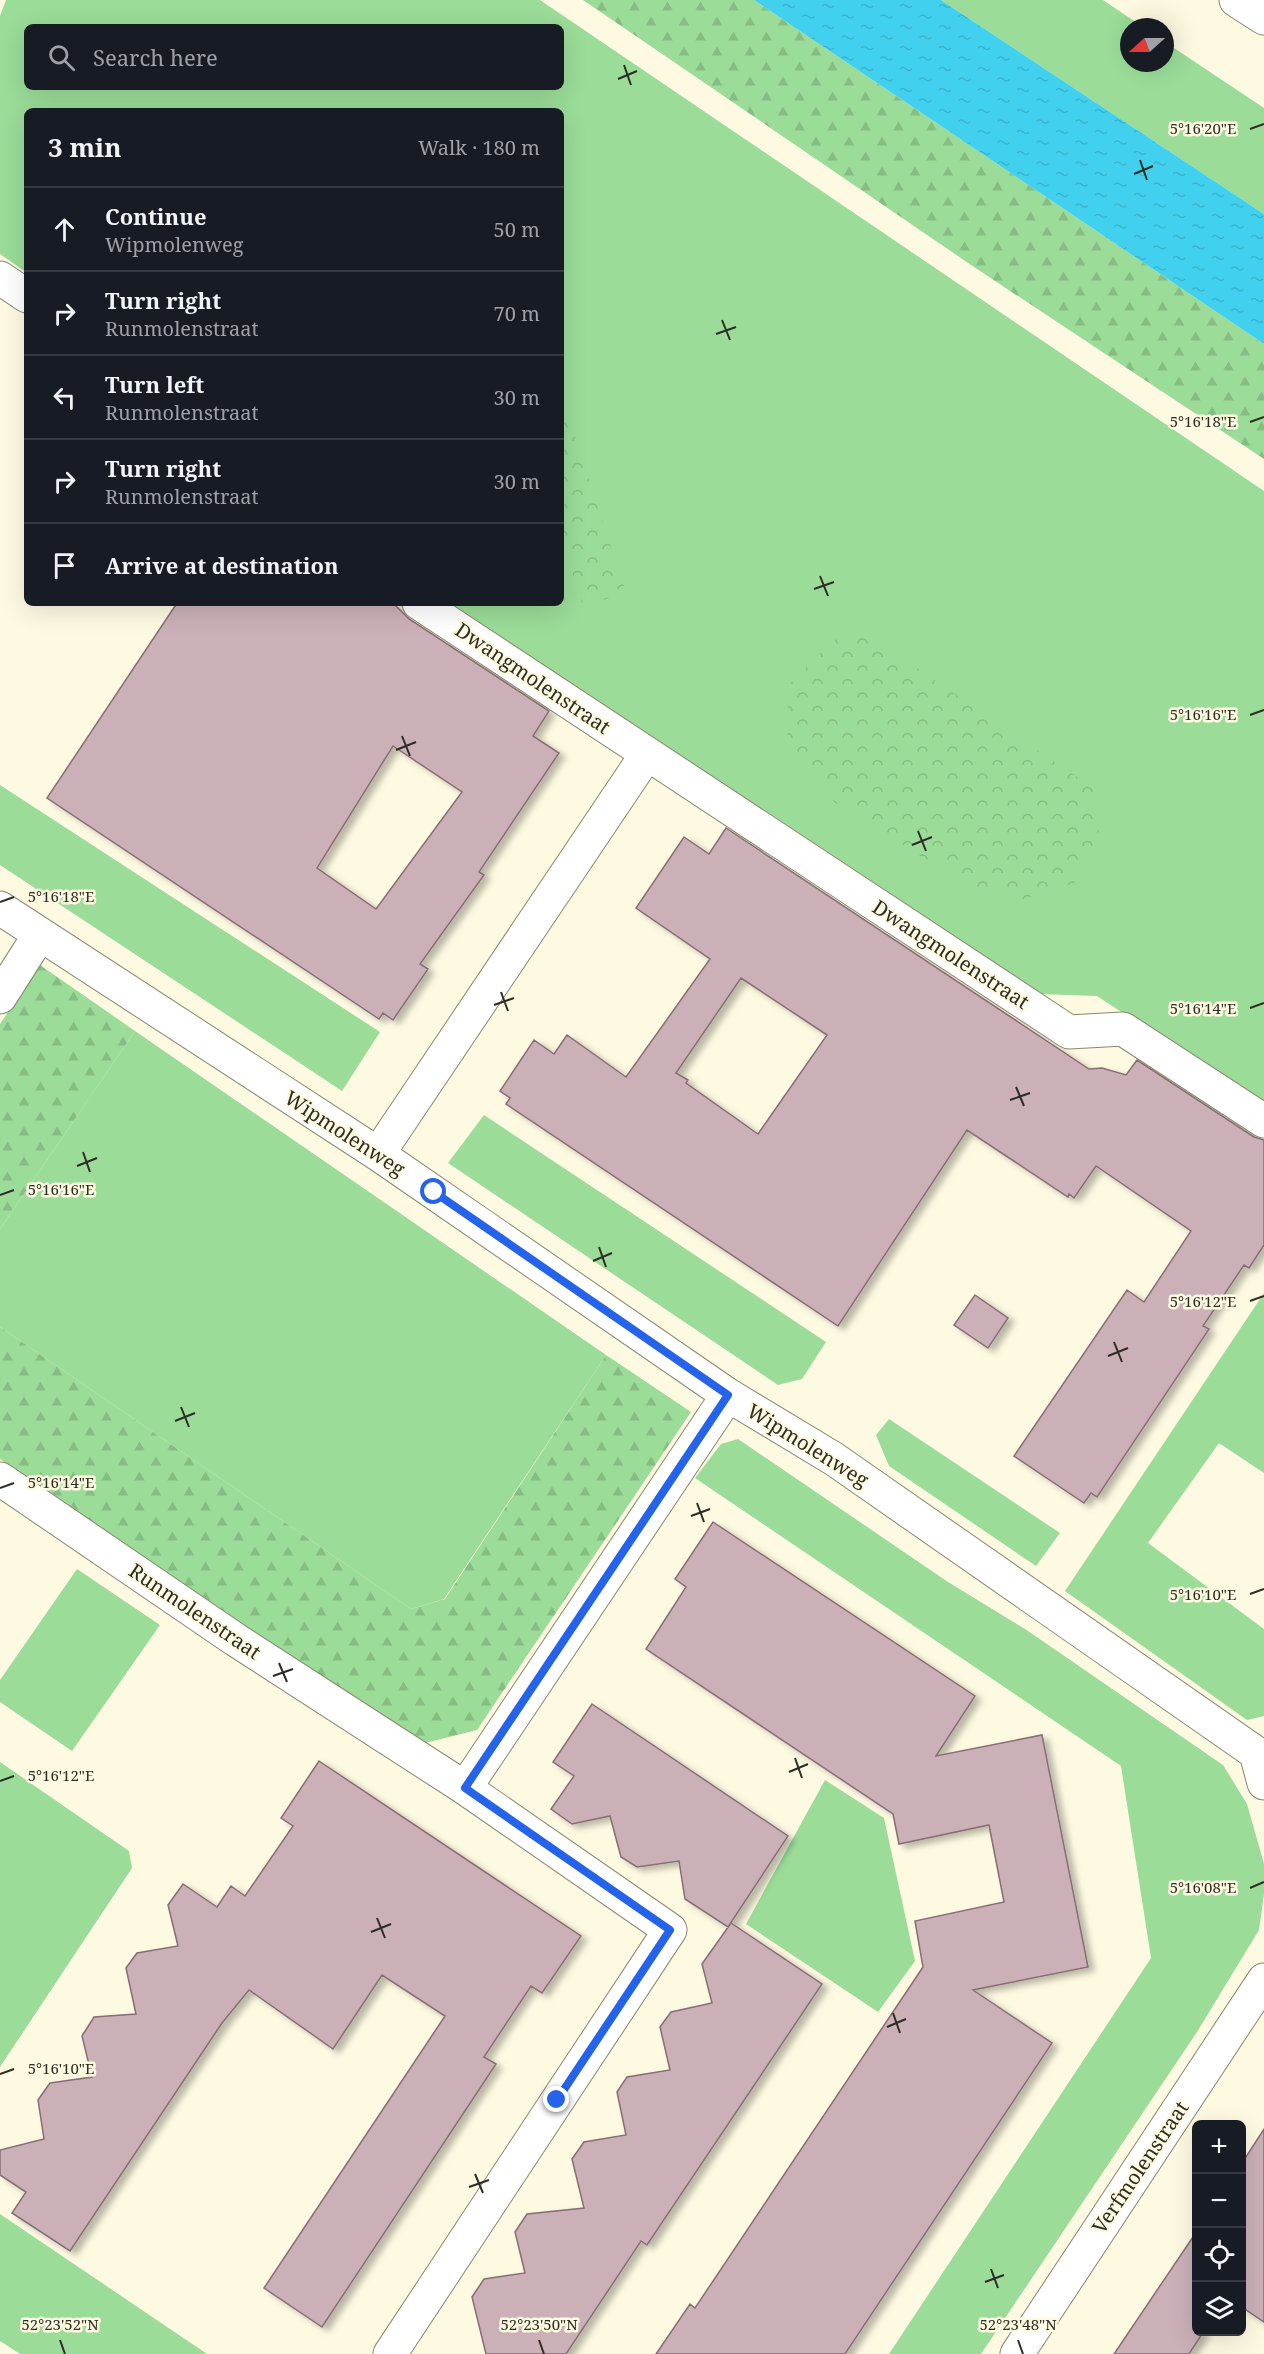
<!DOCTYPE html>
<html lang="en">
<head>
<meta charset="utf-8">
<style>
	body { margin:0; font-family:"Noto Serif",serif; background:#242831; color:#f1f3f6 }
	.controls { position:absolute; right:18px; bottom:18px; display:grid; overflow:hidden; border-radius:9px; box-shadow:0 6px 24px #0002 }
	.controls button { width:54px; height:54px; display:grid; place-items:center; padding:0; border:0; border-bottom:2px solid #363941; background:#171b24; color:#f1f3f6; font:30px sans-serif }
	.compass { position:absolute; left:1120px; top:18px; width:54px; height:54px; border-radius:50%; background:#171b24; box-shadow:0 6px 24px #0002; rotate:249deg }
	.stop { position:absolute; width:18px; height:18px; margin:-14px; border:4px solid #2563eb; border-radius:50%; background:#fff }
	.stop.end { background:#2563eb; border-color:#fff; box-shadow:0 2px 6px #0008 }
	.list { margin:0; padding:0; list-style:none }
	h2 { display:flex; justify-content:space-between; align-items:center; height:78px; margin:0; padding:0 24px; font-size:26px }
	h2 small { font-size:20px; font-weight:400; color:#9ea1a6 }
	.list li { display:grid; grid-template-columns:39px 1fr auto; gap:18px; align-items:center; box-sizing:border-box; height:84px; padding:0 24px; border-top:2px solid #363941 }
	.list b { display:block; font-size:22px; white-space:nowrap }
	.list p { margin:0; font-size:20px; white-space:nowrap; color:#9ea1a6 }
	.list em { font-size:20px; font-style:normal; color:#9ea1a6 }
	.icon { flex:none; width:33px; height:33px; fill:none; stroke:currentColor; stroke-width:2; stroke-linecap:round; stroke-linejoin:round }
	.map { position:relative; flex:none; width:1264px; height:2354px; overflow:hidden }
	.search { position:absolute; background:#171b24; box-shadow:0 6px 24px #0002; left:24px; top:24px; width:540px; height:66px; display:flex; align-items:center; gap:15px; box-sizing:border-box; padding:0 21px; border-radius:9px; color:#9ea1a6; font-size:22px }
	.panel { position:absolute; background:#171b24; box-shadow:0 6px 24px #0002; left:24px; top:108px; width:540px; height:498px; border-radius:9px }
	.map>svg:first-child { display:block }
</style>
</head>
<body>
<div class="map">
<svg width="1264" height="2354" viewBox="0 0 1264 2354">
	<defs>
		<pattern id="forest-firs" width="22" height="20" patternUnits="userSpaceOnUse" patternTransform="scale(1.5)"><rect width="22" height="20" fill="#9adc98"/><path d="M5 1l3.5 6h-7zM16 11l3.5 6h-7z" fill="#85bd83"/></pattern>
		<pattern id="park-crowns" width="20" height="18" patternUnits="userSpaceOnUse" patternTransform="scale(1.5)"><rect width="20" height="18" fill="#9adc98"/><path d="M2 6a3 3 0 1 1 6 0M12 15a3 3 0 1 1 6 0" fill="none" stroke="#85bd83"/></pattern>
		<pattern id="water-ripples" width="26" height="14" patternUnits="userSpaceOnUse" patternTransform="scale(1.5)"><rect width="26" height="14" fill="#41d1ef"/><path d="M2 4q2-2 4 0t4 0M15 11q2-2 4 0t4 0" fill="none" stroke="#39b4cd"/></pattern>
		<filter id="shadow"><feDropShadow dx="6" dy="4" stdDeviation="3" flood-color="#0004"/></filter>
	</defs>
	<rect width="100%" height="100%" fill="#fefae2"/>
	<!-- green -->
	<path fill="#9adc98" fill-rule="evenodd" d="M6,0H540L1264,491V1105L1097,996L1038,994L447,603H561V111H27V273L0,254V16ZM27,27H561V87H27Z
		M941,0H1103L1143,27H1129V63H1165V42L1264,108V214Z
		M0,785L380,1032L342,1091L0,865Z
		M135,1031L606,1355L444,1599L411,1609L0,1327V1229Z
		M484,1115L826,1342L802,1379L778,1385L448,1163Z
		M1264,1293V1473L1219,1443L1148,1543L1264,1629V1716L1247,1720L1065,1591Z
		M889,1419L1060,1533L1036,1566L889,1466L876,1435Z
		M738,1439L948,1582L1025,1629L1223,1765L1247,1804L1264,1864V1894L1259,1930L1197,2032L981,2354H889L1151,1958L1121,1766L695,1478L721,1444Z
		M77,1569L160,1625L72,1751L0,1702V1680Z
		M0,1762L129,1851L132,1868L0,2067Z
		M825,1780L884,1818L915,1961L878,2012L746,1924Z
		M0,2214L207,2354H20L0,2341Z"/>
	<!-- forest -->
	<path fill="url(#forest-firs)" d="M583,0H754L1264,344V459L974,267Z
		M40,965L135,1031L0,1229V1024Z
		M0,1327L411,1609L445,1599L606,1355L691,1412L477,1730L417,1745L0,1459Z"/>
	<!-- park -->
	<path fill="url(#park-crowns)" d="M561,393L626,593L583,606L561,537Z
		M864,632L1096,790L1099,837L1077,882L1024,899L976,891L834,802L787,749L788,686L834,640Z"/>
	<!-- water -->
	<path fill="url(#water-ripples)" d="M754,0H941L1264,214V344Z"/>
	<!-- building -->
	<path fill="#cbb0b8" stroke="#876e75" stroke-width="1.5" fill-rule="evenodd" filter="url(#shadow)" d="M177,603H393L409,619L549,711L533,736L559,753L479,872L484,875L420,964L428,969L393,1020L383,1013L379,1019L47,798ZM393,746L462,792L376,909L317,868Z
		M726,828L1089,1069L1102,1068L1126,1075L1137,1060L1254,1137L1264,1140V1245L1249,1268L1244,1265L1203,1326L1209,1329L1097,1497L1091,1493L1084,1503L1014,1456L1127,1290L1144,1302L1191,1231L1096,1166L1074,1198L1069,1194L1068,1197L967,1130L838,1326L506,1104L510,1098L500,1091L534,1040L554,1054L567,1035L626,1077L710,959L636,908L684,837L709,854ZM741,978L827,1035L758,1134L686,1083L688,1080L676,1073Z
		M975,1295L1008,1318L988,1348L954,1325Z
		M713,1522L975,1696L936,1756L1042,1735L1088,1967L973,1990L1052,2043L845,2354H656L690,2304L695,2308L923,1967L915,1921L1004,1902L989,1825L899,1844L893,1814L646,1649L686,1587L675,1579Z
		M592,1704L788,1836L728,1927L685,1899L679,1861L637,1867L621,1857L610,1816L572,1824L551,1809L574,1776L553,1762Z
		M319,1761L581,1936L542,1993L531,1986L484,2057L496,2064L322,2327L264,2288L445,2016L382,1975L333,2049L249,1990L222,2023L70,2251L12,2213L26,2192L0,2175V2150L44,2139L38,2100L50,2083L92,2077L82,2036L94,2017L136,2014L126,1968L137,1953L178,1946L168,1905L183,1884L217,1907L231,1886L245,1896L293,1826L281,1818Z
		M731,1923L822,1984L647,2245L641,2241L566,2354H486L472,2297L484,2279L525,2273L515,2232L527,2214L584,2208L572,2159L584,2142L626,2135L617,2092L627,2077L670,2070L660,2027L671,2012L712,2003L702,1964Z
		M1264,2129V2322L1242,2307V2163Z
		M1197,2231V2331H1204L1189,2354H1114Z"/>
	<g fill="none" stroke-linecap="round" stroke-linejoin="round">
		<!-- street casing -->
		<g stroke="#8a8670" stroke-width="35">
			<path id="street" d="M1236,0L1264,18
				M0,278L27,296
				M419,603L1069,1032L1123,1029L1264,1121
				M0,908L378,1154L728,1395L834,1459L1256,1753L1264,1783
				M0,997L40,934
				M378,1154L647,754
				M0,1479L236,1640L465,1788L670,1930L390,2354
				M465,1788L728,1395
				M1017,2354L1264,1980"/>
		</g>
		<!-- street -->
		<use href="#street" stroke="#fff" stroke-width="33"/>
	</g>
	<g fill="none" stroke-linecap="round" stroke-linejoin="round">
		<!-- route -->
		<path stroke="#2563eb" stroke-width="8" d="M434,1192L728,1395L465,1788L670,1930L557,2100"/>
	</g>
	<!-- ticks -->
	<path fill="none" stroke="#2e2d24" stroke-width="2" d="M624,65L631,85M618,79L637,71M1250,129L1264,124M1140,160L1147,180M1134,174L1153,166M722,320L730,340M716,334L736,327M1250,422L1264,417M820,576L828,596M814,589L834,582M1250,715L1264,710M402,736L410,756M396,750L416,742M918,831L926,851M912,845L932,837M0,902L14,897M501,992L508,1011M494,1005L514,998M1250,1008L1264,1003M1016,1087L1024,1106M1010,1100L1030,1093M83,1152L90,1172M77,1166L97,1158M0,1195L14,1190M599,1247L606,1267M593,1261L612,1253M1250,1301L1264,1296M1114,1342L1122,1362M1108,1356L1128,1348M181,1407L189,1427M175,1421L195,1413M0,1488L14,1483M697,1503L704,1522M691,1516L710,1509M1250,1594L1264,1589M279,1663L287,1682M273,1676L293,1669M795,1758L802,1778M789,1772L808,1764M0,1781L14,1776M1250,1888L1264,1882M377,1918L385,1938M371,1932L391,1924M893,2013L900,2033M887,2027L906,2019M0,2074L14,2069M475,2174L483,2193M469,2187L489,2180M991,2269L998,2288M985,2282L1004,2275M60,2340L65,2354M539,2340L544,2354M1018,2340L1023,2354"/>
	<g text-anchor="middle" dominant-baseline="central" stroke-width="5" stroke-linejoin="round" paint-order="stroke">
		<!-- street labels -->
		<g font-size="20" fill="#2e2d24" stroke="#fefae2">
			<text transform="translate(533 678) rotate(34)">Dwangmolenstraat</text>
			<text transform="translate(951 954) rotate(33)">Dwangmolenstraat</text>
			<text transform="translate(345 1133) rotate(33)">Wipmolenweg</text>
			<text transform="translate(808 1445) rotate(32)">Wipmolenweg</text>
			<text transform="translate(195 1611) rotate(34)">Runmolenstraat</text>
			<text transform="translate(1140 2167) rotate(-56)">Verfmolenstraat</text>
		</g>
	</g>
	<g font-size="15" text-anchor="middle" fill="#2e2d24" stroke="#fefae2" stroke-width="5" stroke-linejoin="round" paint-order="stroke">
		<text x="1203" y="134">5°16'20"E</text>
		<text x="1203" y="427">5°16'18"E</text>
		<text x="1203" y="720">5°16'16"E</text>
		<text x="61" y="902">5°16'18"E</text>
		<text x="1203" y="1014">5°16'14"E</text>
		<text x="61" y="1195">5°16'16"E</text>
		<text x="1203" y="1307">5°16'12"E</text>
		<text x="61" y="1488">5°16'14"E</text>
		<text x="1203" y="1600">5°16'10"E</text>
		<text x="61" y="1781">5°16'12"E</text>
		<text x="1203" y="1893">5°16'08"E</text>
		<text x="61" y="2074">5°16'10"E</text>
		<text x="60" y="2330">52°23'52"N</text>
		<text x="539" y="2330">52°23'50"N</text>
		<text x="1018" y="2330">52°23'48"N</text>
	</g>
</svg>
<div class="controls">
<button>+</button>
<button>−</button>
<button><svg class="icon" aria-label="locate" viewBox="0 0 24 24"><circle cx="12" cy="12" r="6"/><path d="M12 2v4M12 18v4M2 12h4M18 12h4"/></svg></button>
<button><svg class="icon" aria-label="layers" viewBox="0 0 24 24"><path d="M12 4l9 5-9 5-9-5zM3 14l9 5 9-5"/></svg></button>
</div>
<svg class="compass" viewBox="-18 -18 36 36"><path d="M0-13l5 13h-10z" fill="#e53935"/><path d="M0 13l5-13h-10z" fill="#9ea1a6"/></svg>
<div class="stop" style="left:434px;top:1192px"></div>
<div class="stop end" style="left:557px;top:2100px"></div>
<div class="search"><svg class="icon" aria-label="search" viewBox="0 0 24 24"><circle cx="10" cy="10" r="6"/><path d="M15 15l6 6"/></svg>Search here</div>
<section class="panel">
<h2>3 min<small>Walk · 180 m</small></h2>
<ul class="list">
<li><svg class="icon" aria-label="ahead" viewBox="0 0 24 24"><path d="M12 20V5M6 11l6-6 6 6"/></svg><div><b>Continue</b><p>Wipmolenweg</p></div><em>50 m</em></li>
<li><svg class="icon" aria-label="right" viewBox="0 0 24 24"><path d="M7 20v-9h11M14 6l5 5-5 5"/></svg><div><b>Turn right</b><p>Runmolenstraat</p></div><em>70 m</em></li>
<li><svg class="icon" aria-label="left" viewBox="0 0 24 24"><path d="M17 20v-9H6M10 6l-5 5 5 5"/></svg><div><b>Turn left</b><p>Runmolenstraat</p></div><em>30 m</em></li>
<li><svg class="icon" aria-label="right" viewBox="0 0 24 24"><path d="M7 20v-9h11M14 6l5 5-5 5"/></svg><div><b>Turn right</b><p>Runmolenstraat</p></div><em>30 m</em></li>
<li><svg class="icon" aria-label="arrive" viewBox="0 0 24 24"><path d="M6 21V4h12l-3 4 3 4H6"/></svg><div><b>Arrive at destination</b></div></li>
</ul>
</section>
</div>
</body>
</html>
